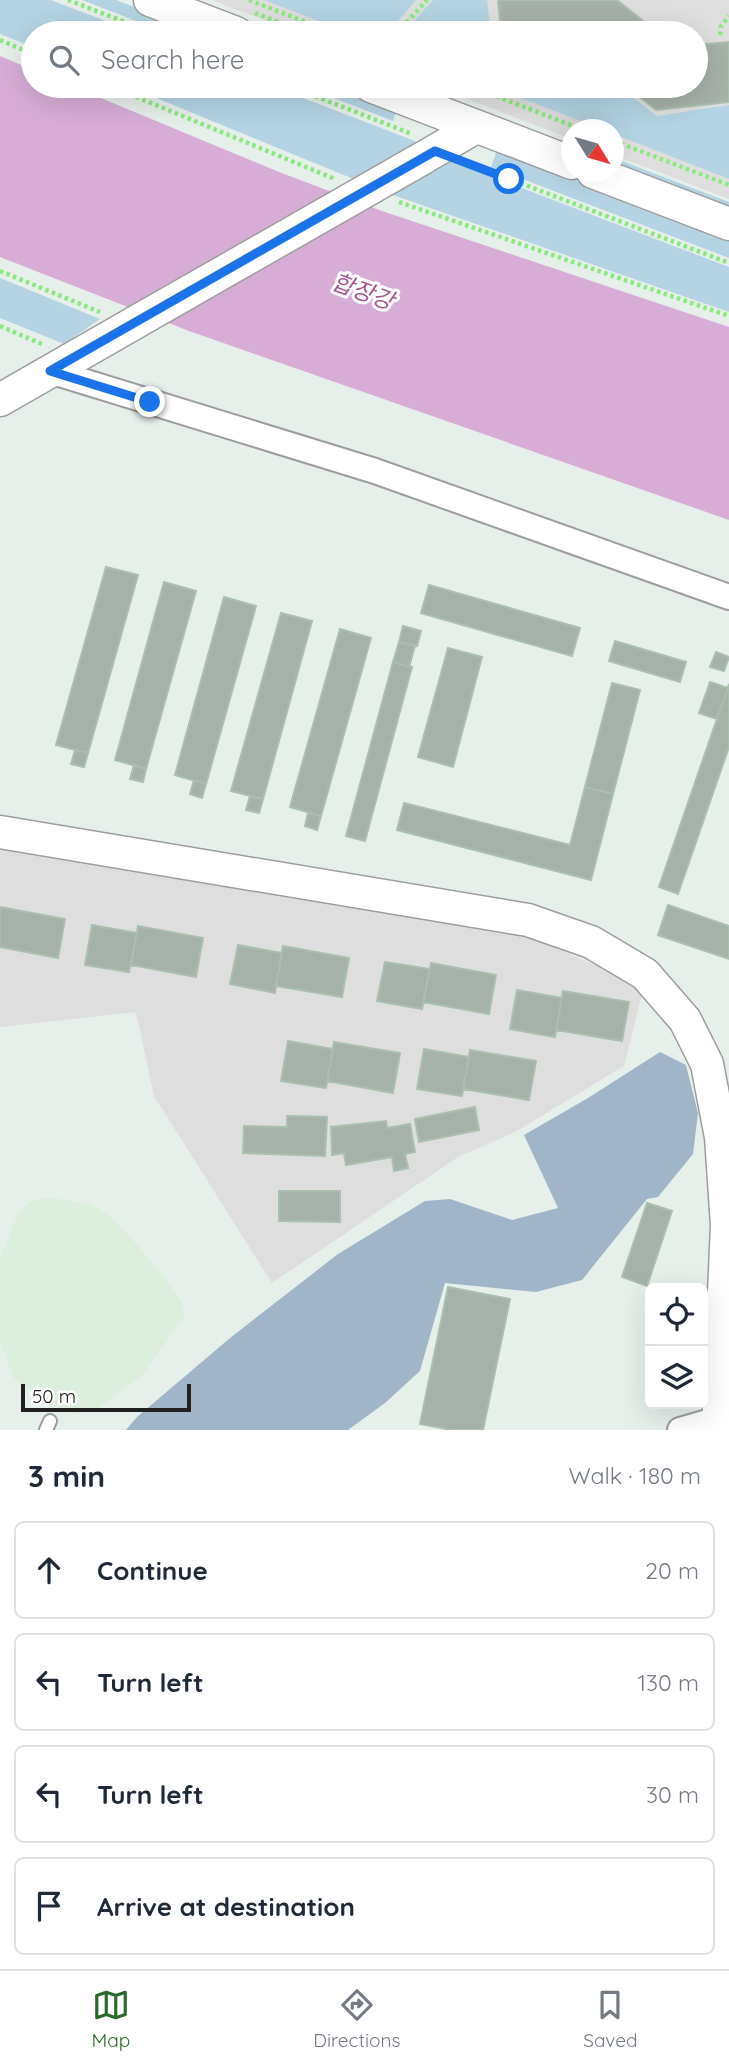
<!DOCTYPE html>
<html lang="en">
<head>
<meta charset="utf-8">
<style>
	body { margin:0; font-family:Quicksand,"Noto Sans KR",sans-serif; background:#f2f2f3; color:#1f2937 }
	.controls { position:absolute; right:21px; bottom:21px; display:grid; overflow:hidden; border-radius:10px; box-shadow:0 7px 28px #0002 }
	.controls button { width:63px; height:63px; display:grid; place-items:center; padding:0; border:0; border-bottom:2px solid #e0e1e3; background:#fff; color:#1f2937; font:35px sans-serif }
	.compass { position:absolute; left:561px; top:119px; width:63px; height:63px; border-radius:50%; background:#fff; box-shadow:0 7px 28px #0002; rotate:127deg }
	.scale { position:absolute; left:21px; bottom:18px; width:170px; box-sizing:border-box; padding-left:7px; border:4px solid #202020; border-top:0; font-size:19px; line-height:24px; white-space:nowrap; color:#202020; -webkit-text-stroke:5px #fff; paint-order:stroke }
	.stop { position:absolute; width:21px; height:21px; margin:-16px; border:5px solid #1a73e8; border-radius:50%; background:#fff }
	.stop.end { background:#1a73e8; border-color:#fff; box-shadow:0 2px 7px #0008 }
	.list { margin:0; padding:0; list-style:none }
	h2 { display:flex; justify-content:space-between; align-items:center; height:91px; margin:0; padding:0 28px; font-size:30px }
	h2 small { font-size:23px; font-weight:400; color:#747a83 }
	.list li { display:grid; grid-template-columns:46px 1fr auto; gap:21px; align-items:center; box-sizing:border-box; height:98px; margin:0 14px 14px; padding:0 14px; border:2px solid #e0e1e3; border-radius:10px }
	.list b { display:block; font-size:26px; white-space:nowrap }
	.list em { font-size:23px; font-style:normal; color:#747a83 }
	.icon { flex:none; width:38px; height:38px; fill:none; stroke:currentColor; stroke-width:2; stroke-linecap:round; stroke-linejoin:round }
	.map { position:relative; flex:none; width:729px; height:1430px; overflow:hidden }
	.search { position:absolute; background:#fff; box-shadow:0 7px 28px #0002; left:21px; right:21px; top:21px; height:77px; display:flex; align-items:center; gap:18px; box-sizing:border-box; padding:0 24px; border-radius:38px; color:#747a83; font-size:26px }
	.sheet { height:539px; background:#fff }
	nav { display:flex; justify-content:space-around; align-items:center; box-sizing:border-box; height:98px; border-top:2px solid #e0e1e3; background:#fff; font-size:19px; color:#747a83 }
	nav a { display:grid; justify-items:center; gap:4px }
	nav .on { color:#2b692a }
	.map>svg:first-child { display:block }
</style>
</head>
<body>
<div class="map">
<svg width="729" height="1430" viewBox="0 0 729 1430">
	<rect width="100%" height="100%" fill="#e7efeb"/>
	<!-- residential -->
	<path fill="#dddedd" d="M212,0H729V199L614,155V130H572L571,139L434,86H696V33H298Z
		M0,846L522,934L617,974L642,993L624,1066L515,1132L458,1157L272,1283L154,1096L136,1012L0,1027Z"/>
	<!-- military -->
	<path fill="#dcefde" d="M47,1197L90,1204L111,1216L156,1266L182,1302L184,1317L142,1376L96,1410L77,1415L15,1380L0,1343V1258L19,1211L31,1202Z"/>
	<!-- grass -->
	<path fill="#b4d4e3" d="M0,0H51L137,33H33V47L0,34Z
		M82,0H116L201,33H167Z
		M264,0H416L388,33H350Z
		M433,0H487L491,33H403Z
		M127,86H272L420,143L356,180Z
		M303,86H336L397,109L393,121Z
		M489,86H618L657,116L729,105V179L614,134V130L602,129Z
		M498,147L729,237V258L491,167Z
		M443,158L729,267V312L387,193Z
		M614,158L729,202V209L614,165Z
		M0,278L100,319L64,344L0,318Z"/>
	<!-- forest -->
	<path fill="#a1b5c9" d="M660,1052L686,1065L698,1113L693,1154L658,1197L647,1199L582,1280L536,1292L445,1283L420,1371L385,1403L348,1430H126L137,1417L230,1338L338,1254L425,1201L450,1199L512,1220L558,1208L524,1135L588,1098Z"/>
	<!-- water -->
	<path fill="#d7add6" d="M0,56L33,70V86H72L279,172L382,211L729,327V520L189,331L0,257Z"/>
	<!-- building -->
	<path fill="#a6b1a9" stroke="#abbfb0" stroke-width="2" d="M498,0H617L658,33H501Z
		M729,42V102L656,110L626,86H696V45Z
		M106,567L138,575L88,753L56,745Z
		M164,582L196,591L146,769L115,760Z
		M429,585L580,628L572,656L421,613Z
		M224,597L256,606L206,784L175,775Z
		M281,613L312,621L263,799L231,791Z
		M403,626L421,631L417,646L399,642Z
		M340,629L371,638L321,816L290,807Z
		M615,641L686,662L680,682L609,661Z
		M399,642L415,646L409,667L393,662Z
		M448,648L482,657L453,767L418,757Z
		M716,652L729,657L724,671L710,667Z
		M393,662L412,667L365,841L346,836Z
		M710,682L728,688L717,719L699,713Z
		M612,683L640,690L613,794L585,787Z
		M729,684V747L678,894L659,887Z
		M75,750L88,753L84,767L71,764Z
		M134,765L146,769L143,782L130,779Z
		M194,780L206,784L202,798L190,794Z
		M585,787L613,794L591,880L397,830L404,803L570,845Z
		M250,796L263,799L259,813L246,810Z
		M308,813L321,816L317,830L305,826Z
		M668,905L729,926V959L658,935Z
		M0,907L65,919L58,958L0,947Z
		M92,925L137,933L129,972L85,965Z
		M138,926L203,938L196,977L131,965Z
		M238,945L282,953L275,993L230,984Z
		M283,946L349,958L342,997L276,986Z
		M385,962L430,969L422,1009L377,1001Z
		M431,963L496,975L489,1014L423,1002Z
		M517,990L562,998L555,1037L510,1029Z
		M563,991L629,1002L622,1041L556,1030Z
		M288,1041L333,1049L326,1088L281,1081Z
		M334,1042L400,1053L393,1093L327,1081Z
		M424,1049L469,1057L462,1096L417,1089Z
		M470,1050L536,1061L529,1100L463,1089Z
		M475,1107L479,1130L419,1142L415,1119Z
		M287,1116L327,1117L325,1156L243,1153L244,1126L287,1127Z
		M386,1121L387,1128L410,1124L415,1152L405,1154L408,1168L394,1171L392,1157L346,1165L344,1153L332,1155L331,1127Z
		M279,1191H340V1222L279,1221Z
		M647,1203L672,1211L647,1286L622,1277Z
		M448,1287L510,1299L483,1430H452L420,1424Z"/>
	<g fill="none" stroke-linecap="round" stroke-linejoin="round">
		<!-- service casing -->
		<g stroke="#9d9d9d" stroke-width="16">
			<path id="service" d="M46,1430L50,1421"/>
		</g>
		<!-- minor casing -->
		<g stroke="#9d9d9d" stroke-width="28">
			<path id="minor" d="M50,371L375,471L729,597
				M680,1430L718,1419"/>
		</g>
		<!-- tertiary casing -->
		<g stroke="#9d9d9d" stroke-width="35">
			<path id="tertiary" d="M150,0L236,33
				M371,86L572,163
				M423,158L476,127
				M593,172L729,224
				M0,400L136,322
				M0,832L528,920L591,942L645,974L685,1020L707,1064L721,1137L727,1225L718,1430"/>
		</g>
		<!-- path -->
		<path stroke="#89e97e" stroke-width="4.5" stroke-dasharray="3.5 3.5" stroke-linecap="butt" d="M68,0L154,33
			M249,0L335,33
			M255,13L307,33
			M397,33L427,0
			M720,35L721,26L729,16
			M0,40L33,54
			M110,86L335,179
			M289,86L412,134
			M470,86L584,130
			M614,141L729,185
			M468,163L729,263
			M399,202L729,316
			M0,271L100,312
			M0,326L44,345"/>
		<!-- service -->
		<use href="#service" stroke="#fff" stroke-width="12"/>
		<!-- minor -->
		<use href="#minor" stroke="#fff" stroke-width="24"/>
		<!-- tertiary -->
		<use href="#tertiary" stroke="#fff" stroke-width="32"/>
		<!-- tertiary-bridge casing -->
		<g stroke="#9d9d9d" stroke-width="35" stroke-linecap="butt">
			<path id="tertiary-bridge" d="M136,322L423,158"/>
		</g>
		<!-- tertiary-bridge -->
		<use href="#tertiary-bridge" stroke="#fff" stroke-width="32"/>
	</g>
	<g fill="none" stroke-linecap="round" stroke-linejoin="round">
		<!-- route -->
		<path stroke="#1a73e8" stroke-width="9" d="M150,402L50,371L435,151L509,179"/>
	</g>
	<g text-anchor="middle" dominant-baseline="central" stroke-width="6" stroke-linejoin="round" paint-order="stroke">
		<!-- water labels -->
		<g font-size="23" font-style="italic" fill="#a4578d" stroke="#fff">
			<text transform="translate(363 291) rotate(20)">합장강</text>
		</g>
	</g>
</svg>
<div class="controls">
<button><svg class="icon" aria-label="locate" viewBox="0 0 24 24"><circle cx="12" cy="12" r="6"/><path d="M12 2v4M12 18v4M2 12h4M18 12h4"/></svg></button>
<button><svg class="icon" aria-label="layers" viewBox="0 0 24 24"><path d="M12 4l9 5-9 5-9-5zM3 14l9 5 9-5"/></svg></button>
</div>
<svg class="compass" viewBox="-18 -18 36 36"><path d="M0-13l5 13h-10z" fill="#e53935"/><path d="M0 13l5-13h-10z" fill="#747a83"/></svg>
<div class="scale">50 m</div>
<div class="stop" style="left:509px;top:179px"></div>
<div class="stop end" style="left:150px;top:402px"></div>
<div class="search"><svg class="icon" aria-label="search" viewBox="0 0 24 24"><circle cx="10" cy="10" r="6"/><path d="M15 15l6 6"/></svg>Search here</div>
</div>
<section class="sheet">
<h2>3 min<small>Walk · 180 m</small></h2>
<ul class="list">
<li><svg class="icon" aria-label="ahead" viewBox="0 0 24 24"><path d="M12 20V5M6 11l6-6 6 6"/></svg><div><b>Continue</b></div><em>20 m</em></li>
<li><svg class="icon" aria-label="left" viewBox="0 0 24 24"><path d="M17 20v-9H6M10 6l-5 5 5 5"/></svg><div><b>Turn left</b></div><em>130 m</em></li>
<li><svg class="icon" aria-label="left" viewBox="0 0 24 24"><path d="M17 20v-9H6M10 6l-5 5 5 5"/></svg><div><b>Turn left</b></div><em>30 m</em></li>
<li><svg class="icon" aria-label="arrive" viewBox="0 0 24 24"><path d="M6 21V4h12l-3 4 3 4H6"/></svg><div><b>Arrive at destination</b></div></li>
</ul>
</section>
<nav>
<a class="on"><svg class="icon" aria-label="map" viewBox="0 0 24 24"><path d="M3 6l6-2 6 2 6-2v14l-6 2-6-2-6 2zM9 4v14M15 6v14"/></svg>Map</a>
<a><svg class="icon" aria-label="directions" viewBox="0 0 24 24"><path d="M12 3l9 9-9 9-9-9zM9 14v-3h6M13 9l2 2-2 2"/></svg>Directions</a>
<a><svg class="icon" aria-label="saved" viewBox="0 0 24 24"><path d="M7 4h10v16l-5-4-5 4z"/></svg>Saved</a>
</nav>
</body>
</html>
